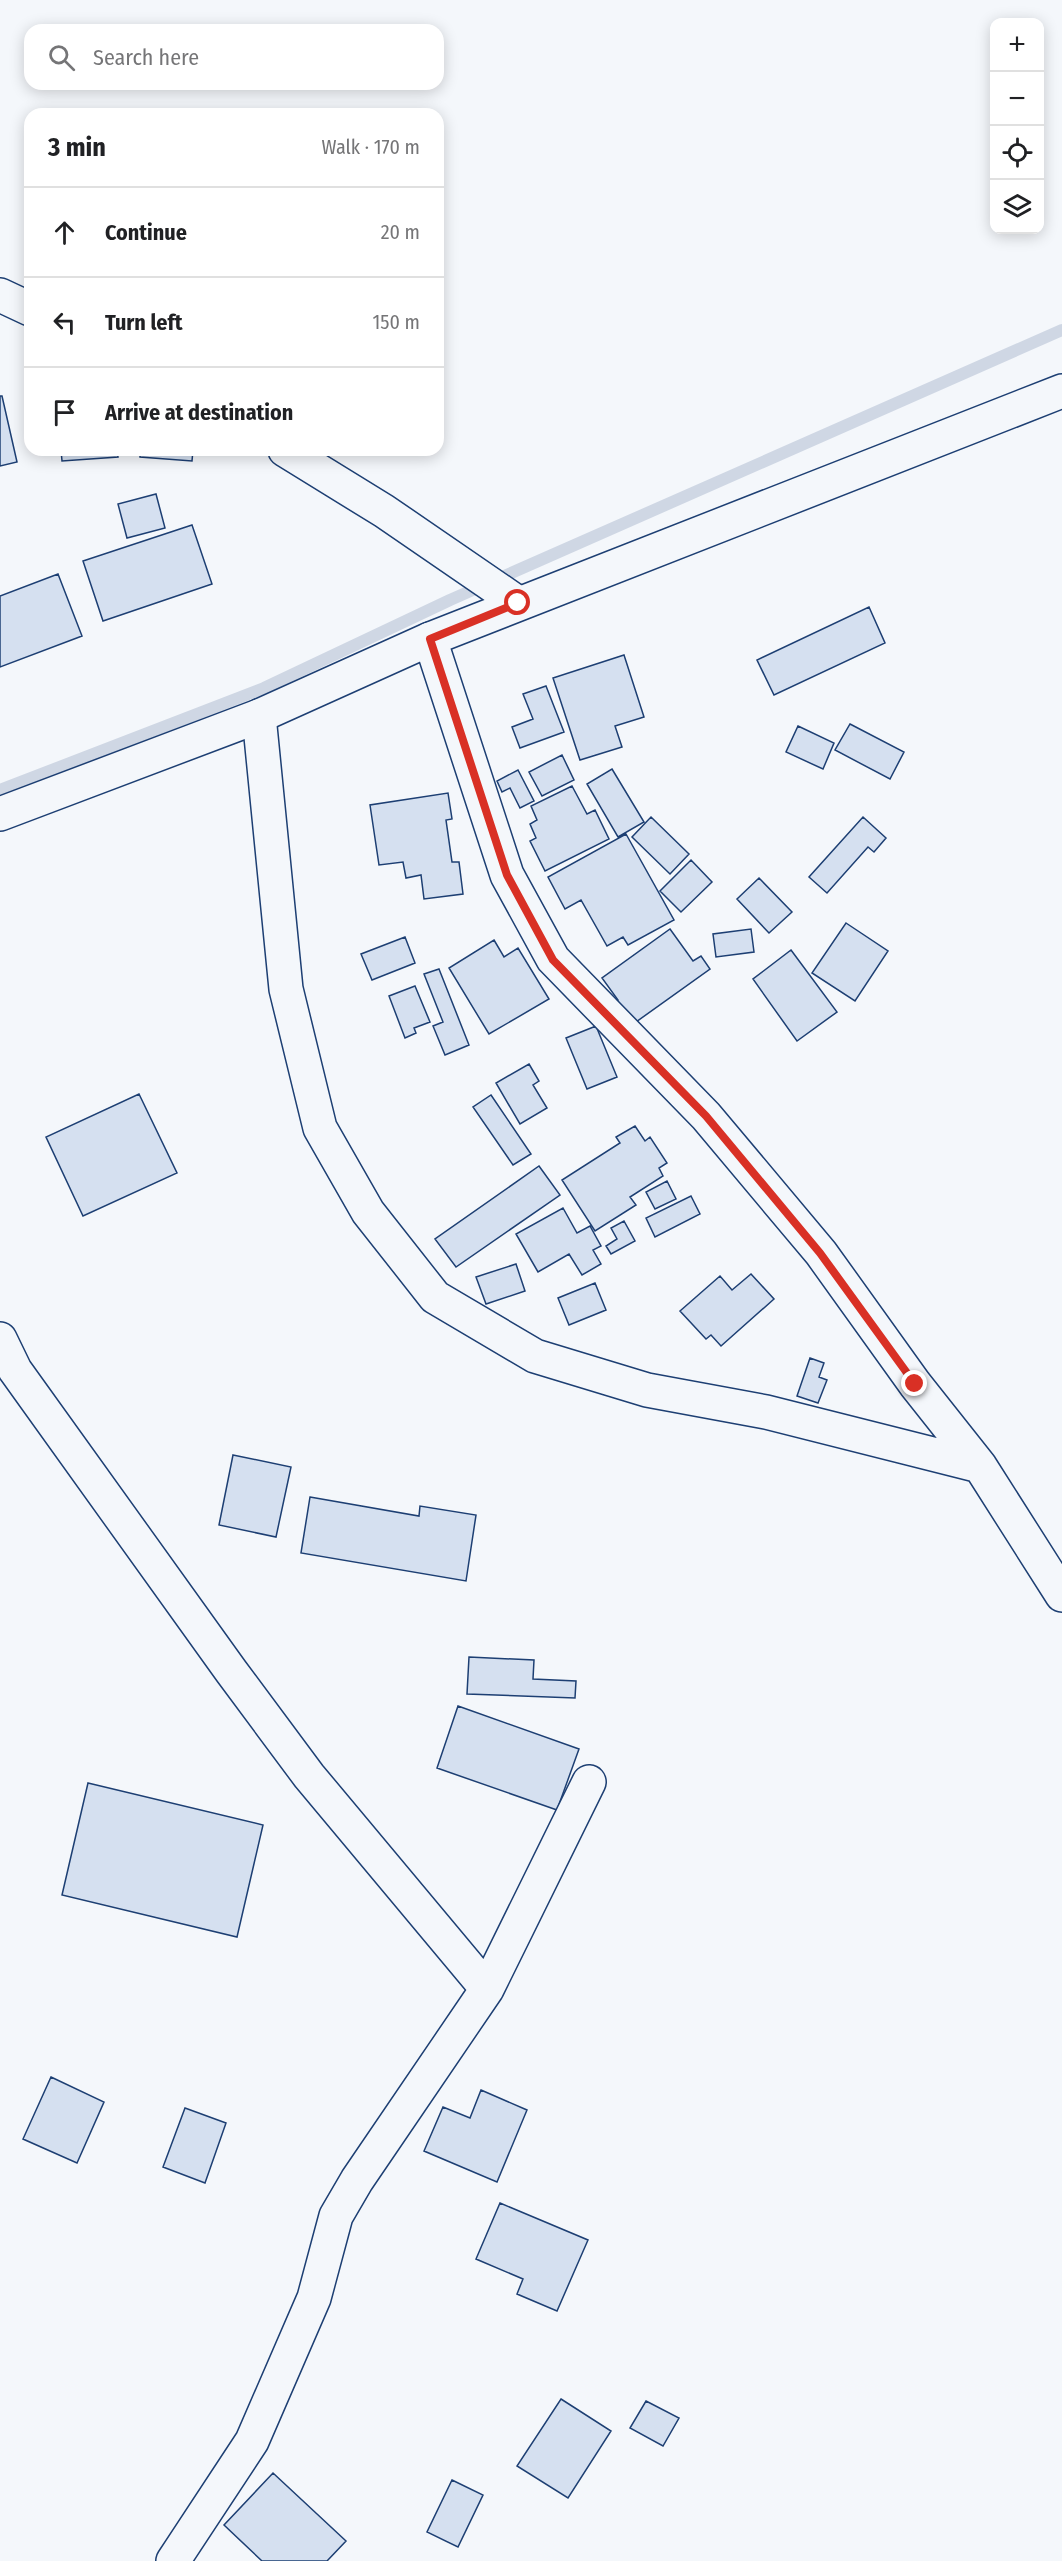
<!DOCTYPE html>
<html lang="en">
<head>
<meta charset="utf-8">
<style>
	body { margin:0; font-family:"Fira Sans Condensed",sans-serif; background:#f2f2f2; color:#202124 }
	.controls { position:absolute; right:18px; top:18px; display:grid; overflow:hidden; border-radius:12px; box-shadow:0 3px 15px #0003 }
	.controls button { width:54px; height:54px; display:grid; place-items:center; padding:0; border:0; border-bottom:2px solid #e0e0e0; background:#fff; color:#202124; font:30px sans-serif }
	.stop { position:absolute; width:18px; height:18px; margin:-14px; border:4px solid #d93025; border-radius:50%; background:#fff }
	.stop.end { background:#d93025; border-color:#fff; box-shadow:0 2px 6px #0008 }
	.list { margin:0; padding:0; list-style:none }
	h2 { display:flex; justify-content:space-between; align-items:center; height:78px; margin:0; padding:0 24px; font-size:26px }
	h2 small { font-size:20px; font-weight:400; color:#757577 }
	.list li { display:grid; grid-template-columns:39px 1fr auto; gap:18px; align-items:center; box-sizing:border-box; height:90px; padding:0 24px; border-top:2px solid #e0e0e0 }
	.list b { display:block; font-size:22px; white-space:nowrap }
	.list em { font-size:20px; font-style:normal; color:#757577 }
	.icon { flex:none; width:33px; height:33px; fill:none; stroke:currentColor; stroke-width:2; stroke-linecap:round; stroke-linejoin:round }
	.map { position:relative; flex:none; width:1062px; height:2561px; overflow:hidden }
	.search { position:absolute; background:#fff; box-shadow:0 3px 15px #0003; left:24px; top:24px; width:420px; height:66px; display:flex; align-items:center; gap:15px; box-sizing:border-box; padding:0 21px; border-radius:18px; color:#757577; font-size:22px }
	.panel { position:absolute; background:#fff; box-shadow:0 3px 15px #0003; left:24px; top:108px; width:420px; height:348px; border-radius:18px }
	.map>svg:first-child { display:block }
</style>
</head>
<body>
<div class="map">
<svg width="1062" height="2561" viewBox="0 0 1062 2561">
	<rect width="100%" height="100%" fill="#f4f7fb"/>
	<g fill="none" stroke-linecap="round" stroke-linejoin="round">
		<!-- stream -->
		<path stroke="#cfd7e4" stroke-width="12" d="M0,790L264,688L450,600L1062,330"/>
	</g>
	<!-- building -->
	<path fill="#d5e0f0" stroke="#1d3f73" stroke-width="1.5" d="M0,396H2L17,462L0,466Z
		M61,450H117L118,457L62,461Z
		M140,450H193L192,461L140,457Z
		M156,494L165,528L127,538L118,504Z
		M192,525L212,584L103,621L83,561Z
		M58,574L82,636L0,667V596Z
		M869,607L885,643L774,695L757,660Z
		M624,655L644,717L615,726L622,747L580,760L553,678Z
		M546,686L564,732L520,748L512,727L533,719L523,694Z
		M850,724L904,752L890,779L835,750Z
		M798,726L834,743L823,769L786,752Z
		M562,755L574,780L542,796L529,772Z
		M612,769L644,822L618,837L587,784Z
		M518,770L534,801L520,808L510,788L502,792L497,781Z
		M572,786L587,814L595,810L609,839L545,871L530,841L536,838L530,824L537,820L531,806Z
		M448,793L452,819L446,820L452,862H459L463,894L424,899L421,875L406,878L403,862L379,865L370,805Z
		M651,817L689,854L670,874L632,837Z
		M863,817L886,838L874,852L868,847L827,893L809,877Z
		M626,834L674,920L628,945L623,937L607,946L581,900L565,909L548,877Z
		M691,860L712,882L681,912L660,891Z
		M759,878L792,912L769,933L737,899Z
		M846,923L888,951L855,1001L812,973Z
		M670,929L693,961L701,956L710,969L629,1027L613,1003L618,1000L602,978Z
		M751,929L754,952L716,957L713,934Z
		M405,937L415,963L372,980L361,954Z
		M494,940L504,957L518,948L549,999L489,1034L449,968Z
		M791,950L837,1012L797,1041L753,979Z
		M439,969L469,1045L445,1055L433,1026L443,1022L424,974Z
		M415,986L430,1022L414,1028L416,1033L405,1038L389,996Z
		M596,1026L617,1077L587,1089L566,1038Z
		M529,1064L539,1081L533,1085L547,1108L520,1124L496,1083Z
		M139,1094L177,1173L83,1216L46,1137Z
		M491,1095L531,1154L513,1165L473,1107Z
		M635,1126L645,1141L650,1137L667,1163L659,1168L663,1176L630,1197L636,1205L595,1231L562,1180L620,1143L616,1137Z
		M539,1166L560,1195L456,1267L435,1239Z
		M667,1181L676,1199L655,1209L646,1192Z
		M691,1196L700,1214L655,1237L646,1218Z
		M563,1208L577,1233L590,1226L601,1246L593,1250L601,1264L582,1275L569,1254L538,1272L516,1234Z
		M624,1221L635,1241L611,1254L606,1246L617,1239L611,1228Z
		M516,1264L525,1291L486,1304L476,1277Z
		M751,1274L774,1299L721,1346L711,1335L706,1339L680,1311L720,1276L732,1290Z
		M595,1283L606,1310L569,1325L558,1298Z
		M810,1358L824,1363L819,1377L827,1380L818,1403L797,1396Z
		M233,1455L291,1467L276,1537L219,1525Z
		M310,1497L419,1516L420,1506L476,1515L466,1581L301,1553Z
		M469,1657L534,1660L533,1679L576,1681L575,1698L467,1694Z
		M458,1706L579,1749L557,1810L437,1768Z
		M88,1783L263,1825L237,1937L62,1895Z
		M51,2077L104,2102L77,2163L23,2139Z
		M481,2090L527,2110L497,2182L424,2151L443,2107L470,2118Z
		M185,2108L226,2123L205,2183L163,2167Z
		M500,2203L588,2240L557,2311L517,2294L523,2279L476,2259Z
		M561,2399L611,2431L568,2498L517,2466Z
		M646,2401L679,2418L663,2446L630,2428Z
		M273,2473L346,2541L327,2561H262L224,2525Z
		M452,2480L483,2495L458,2547L427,2532Z"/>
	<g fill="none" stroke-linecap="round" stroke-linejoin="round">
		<!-- minor casing -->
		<g stroke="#1d3f73" stroke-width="36">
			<path id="minor" d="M0,295L30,309
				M285,450L384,511L518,603
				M430,639L507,875L553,959L706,1116L821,1253L915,1384L980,1466L1062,1595
				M259,716L286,989L320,1128L368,1212L435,1297L535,1356L647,1390L766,1412L980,1466
				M0,1339L15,1370L231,1671L309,1776L487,1989
				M173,2561L252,2441L314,2298L336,2216L357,2180L487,1989L589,1782"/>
		</g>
		<!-- primary casing -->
		<g stroke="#1d3f73" stroke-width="36">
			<path id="primary" d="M0,814L259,716L430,639L1062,391"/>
		</g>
		<!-- minor -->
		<use href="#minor" stroke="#f4f7fb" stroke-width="33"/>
		<!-- primary -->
		<use href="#primary" stroke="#f4f7fb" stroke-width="33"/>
	</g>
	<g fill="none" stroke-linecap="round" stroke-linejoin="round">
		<!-- route -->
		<path stroke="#d93025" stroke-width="8" d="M518,603L430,639L507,875L553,960L706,1116L820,1253L915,1384"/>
	</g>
</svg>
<div class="controls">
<button>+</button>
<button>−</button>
<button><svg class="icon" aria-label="locate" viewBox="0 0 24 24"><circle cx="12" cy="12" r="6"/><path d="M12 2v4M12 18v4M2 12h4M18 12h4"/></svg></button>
<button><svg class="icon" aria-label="layers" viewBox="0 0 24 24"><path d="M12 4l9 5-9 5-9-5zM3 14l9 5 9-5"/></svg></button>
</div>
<div class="stop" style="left:518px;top:603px"></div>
<div class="stop end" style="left:915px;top:1384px"></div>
<div class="search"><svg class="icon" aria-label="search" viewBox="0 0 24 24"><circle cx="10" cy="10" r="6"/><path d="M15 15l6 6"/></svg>Search here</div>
<section class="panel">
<h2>3 min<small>Walk · 170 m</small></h2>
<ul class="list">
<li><svg class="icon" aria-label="ahead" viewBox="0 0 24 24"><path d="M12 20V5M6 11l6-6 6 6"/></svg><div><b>Continue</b></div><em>20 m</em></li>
<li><svg class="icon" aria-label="left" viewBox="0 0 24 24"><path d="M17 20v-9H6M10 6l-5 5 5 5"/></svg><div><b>Turn left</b></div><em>150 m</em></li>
<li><svg class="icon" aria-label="arrive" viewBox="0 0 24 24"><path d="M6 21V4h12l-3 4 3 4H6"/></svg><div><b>Arrive at destination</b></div></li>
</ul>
</section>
</div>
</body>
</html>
